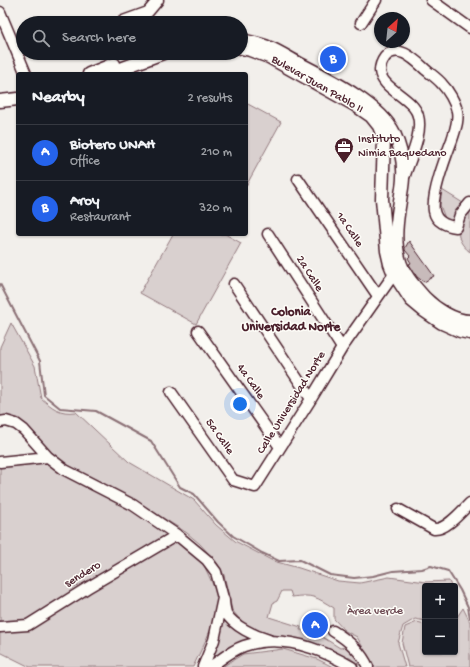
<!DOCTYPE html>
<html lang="en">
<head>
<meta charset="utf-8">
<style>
	body { margin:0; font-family:"Gochi Hand",sans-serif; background:#242831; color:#f1f3f6 }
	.controls { position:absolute; right:12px; bottom:12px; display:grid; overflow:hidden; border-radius:4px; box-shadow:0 1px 3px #0004 }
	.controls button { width:36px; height:36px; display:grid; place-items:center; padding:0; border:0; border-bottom:1px solid #363941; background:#171b24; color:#f1f3f6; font:20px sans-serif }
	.compass { position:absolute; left:374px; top:12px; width:36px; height:36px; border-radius:50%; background:#171b24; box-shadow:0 1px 3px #0004; rotate:27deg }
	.you { position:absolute; left:240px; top:404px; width:14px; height:14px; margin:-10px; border:3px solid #fff; border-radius:50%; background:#1a73e8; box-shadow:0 0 0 6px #1a73e833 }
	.badge { display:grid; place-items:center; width:26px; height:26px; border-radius:50%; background:#2563eb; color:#fff; font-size:13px; font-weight:700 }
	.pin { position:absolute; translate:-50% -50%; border:2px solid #fff; box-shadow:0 1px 4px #0006 }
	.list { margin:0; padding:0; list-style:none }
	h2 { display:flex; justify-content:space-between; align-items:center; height:52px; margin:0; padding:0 16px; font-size:17px }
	h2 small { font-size:13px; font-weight:400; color:#9ea1a6 }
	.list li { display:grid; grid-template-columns:26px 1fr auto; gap:12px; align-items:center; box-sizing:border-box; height:56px; padding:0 16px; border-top:1px solid #363941 }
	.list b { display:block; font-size:15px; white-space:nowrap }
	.list p { margin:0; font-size:13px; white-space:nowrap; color:#9ea1a6 }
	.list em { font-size:13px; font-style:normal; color:#9ea1a6 }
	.icon { flex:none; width:22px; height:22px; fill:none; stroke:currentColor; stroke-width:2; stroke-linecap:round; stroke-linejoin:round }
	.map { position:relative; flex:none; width:470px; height:667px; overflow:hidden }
	.search { position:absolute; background:#171b24; box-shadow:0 1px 3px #0004; left:16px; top:16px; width:232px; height:44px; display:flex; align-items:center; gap:10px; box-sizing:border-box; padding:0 14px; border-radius:22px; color:#9ea1a6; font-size:15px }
	.panel { position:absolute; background:#171b24; box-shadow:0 1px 3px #0004; left:16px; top:72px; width:232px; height:164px; border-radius:4px }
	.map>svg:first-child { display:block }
</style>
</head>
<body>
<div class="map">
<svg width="470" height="667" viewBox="0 0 470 667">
	<rect width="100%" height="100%" fill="#f2efeb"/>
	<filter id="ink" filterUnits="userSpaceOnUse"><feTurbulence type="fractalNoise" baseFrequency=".025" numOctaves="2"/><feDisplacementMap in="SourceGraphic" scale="8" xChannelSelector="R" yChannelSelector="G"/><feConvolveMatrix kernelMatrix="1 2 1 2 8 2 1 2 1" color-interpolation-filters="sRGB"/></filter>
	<g filter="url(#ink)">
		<!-- green -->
		<path fill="#d9d0cf" stroke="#92787d" d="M246,103L281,122L246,186Z
			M442,190L463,203L452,223L446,221L440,205Z
			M470,209V252C452,238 458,224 470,209Z
			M173,234H225L241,243L196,324L140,293Z
			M11,323L35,366L41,398C53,408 59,414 76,412L129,462L194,500L216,525L235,541L273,561L299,568L338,581L360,583L389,577L426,582L449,581L451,586H425V621L415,619L403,626L398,643L405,667H374L357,637L345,631L334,619V608C316,597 313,594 292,597L290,591H282L277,601L273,603L269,617L301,627L300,630H311L340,648L346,647L356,652L362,662L361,666L350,658L255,630L242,622L232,610L224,575L217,563L200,544L187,533L136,501L67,467L42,447L21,423L0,420V347Z
			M47,462L114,499L160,527L203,563L219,598L211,629L193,667H30L0,652V466Z
			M463,608L470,622V667H408L402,643L405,627L417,622L425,624V652H455V620Z
			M223,612L260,640L210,662Z
			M283,649L317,659L333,667H222L243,654Z"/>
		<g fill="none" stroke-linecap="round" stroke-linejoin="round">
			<!-- stream -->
			<path stroke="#8b6f75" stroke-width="2" d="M0,284L40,361L44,395L60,408L96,411L151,441L180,487L194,494L218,522L233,536L262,553L279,561L300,560L330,575L354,578L373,576L393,571L422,569L431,566L448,571L460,590L468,607L470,618"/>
		</g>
		<!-- building -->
		<path fill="#c8bbbb" stroke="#4a1f2b" d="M336,52L341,56L331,67L326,62Z
			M409,241L434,276L424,282L417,277L409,264L411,263L408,258L410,256L405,250V248Z"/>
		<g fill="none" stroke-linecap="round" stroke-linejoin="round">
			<!-- minor casing -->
			<g stroke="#4a1f2b" stroke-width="13">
				<path id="minor" d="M431,0L470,28
					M0,12L26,74
					M123,21L148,12L158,0
					M361,23L376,0
					M405,175C410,159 423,133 418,116C414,98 381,89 380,71C380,66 382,61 385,57C398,42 416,61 426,70C432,75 438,79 442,84C448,90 455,102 457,111C459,121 455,130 452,140C446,156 431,195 434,211C436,222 447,226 456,227L460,215L470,203
					M298,179L378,296
					M268,234L342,348
					M234,284L311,399
					M198,331L280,447
					M171,392L233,480L255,487L311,399L342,348L394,274
					M0,422L6,421L16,424L24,430L48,457L65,470L133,505L177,535L207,560L216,572L223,598L214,640L203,667
					M0,462L48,457
					M398,509L434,529C446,530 461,512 470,503
					M224,600C224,604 225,609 226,613C233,626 255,636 269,640
					M0,627L28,625L87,588L177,535
					M333,631C348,640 361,651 368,667
					M210,667C220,660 232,650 244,646C281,633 320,648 352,667"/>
			</g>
			<!-- major casing -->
			<g stroke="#4a1f2b" stroke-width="15">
				<path id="major" d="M241,40C251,42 261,44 270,48C280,52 290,59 300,64C327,78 380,104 394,133C400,146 404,162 403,177C403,185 401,193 400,201C397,219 394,240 399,258C402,273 415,287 425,298C436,309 454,321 470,321
					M241,48L250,50L269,57L355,105L371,116L379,126L384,139L382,199L387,251L390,264L394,274L411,300L423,310L442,323L460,331L470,333
					M89,74L114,64
					M107,74L163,53
					M0,101L18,99"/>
			</g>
			<!-- minor -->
			<use href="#minor" stroke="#fdfcf7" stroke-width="10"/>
			<!-- major -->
			<use href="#major" stroke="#fdfcf7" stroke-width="12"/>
		</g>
	</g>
	<!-- icons -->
	<defs>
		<g id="office-pin" transform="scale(1)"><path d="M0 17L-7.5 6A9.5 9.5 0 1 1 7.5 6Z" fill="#4a1f2b" stroke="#fdfcf7"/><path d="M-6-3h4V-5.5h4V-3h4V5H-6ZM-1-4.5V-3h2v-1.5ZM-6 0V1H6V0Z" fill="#fff"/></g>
	</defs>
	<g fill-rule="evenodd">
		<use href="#office-pin" x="344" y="147"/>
	</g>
	<g text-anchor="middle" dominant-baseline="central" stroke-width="3" stroke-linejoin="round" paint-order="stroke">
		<!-- street labels -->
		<g font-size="12" fill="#4a1f2b" stroke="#fdfcf7">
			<text transform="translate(317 85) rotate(30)">Bulevar Juan Pablo II</text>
			<text transform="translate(349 230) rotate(56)">1a Calle</text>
			<text transform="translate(309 274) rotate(57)">2a Calle</text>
			<text transform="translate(250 382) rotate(55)">4a Calle</text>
			<text transform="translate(292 403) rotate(-58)">Calle Universidad Norte</text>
			<text transform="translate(219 437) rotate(55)">5a Calle</text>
			<text transform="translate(83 575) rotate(-31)">sendero</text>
		</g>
		<!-- poi labels -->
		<g font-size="12" fill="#4a1f2b" stroke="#fdfcf7" text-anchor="start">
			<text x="358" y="140">Instituto<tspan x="358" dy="14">Nimia Baquedano</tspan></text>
		</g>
		<!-- park labels -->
		<g font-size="12" fill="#6e4b54" stroke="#fdfcf7">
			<text x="375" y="612">Àrea verde</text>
		</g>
		<!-- neighbourhood labels -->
		<g font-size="13" font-weight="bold" fill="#4a1f2b" stroke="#fdfcf7">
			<text x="291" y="312">Colonia<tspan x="291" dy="15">Universidad Norte</tspan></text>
		</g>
	</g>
</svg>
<div class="controls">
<button>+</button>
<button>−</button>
</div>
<svg class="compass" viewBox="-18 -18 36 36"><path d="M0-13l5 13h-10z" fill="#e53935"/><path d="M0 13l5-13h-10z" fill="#9ea1a6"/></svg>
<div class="you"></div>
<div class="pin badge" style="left:315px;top:625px">A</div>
<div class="pin badge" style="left:333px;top:59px">B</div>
<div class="search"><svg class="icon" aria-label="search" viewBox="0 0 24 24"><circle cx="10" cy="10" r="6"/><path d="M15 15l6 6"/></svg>Search here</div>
<section class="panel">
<h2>Nearby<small>2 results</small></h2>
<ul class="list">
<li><span class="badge">A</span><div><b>Biotero UNAH</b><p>Office</p></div><em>210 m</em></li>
<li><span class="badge">B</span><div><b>Aroy</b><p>Restaurant</p></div><em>320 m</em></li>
</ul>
</section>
</div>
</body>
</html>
